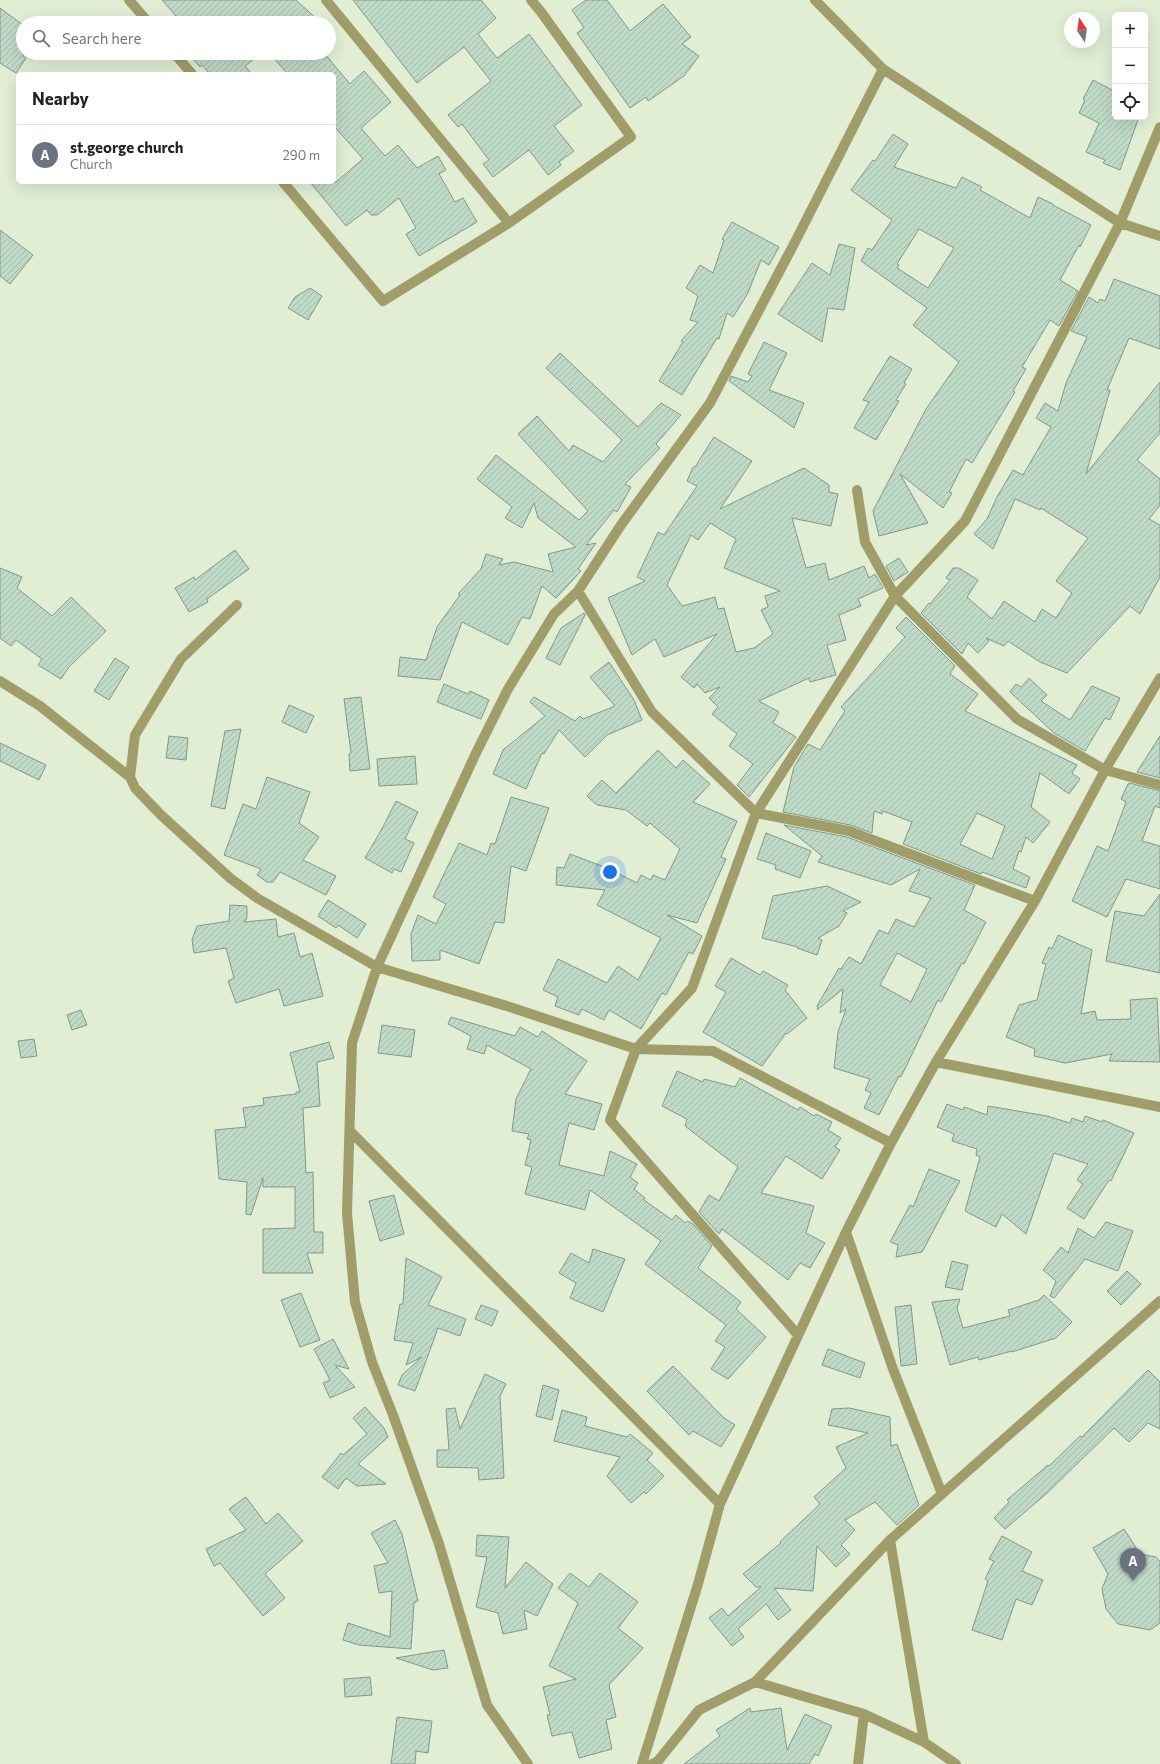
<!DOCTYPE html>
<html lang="en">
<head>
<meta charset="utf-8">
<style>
	body { margin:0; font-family:Commissioner,sans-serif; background:#f2f2f2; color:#222 }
	.controls { position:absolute; right:12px; top:12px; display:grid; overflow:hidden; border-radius:6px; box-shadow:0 4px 16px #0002 }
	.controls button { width:36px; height:36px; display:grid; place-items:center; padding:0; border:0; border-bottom:1px solid #e0e0e0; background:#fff; color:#222; font:20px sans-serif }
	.compass { position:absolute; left:1064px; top:12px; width:36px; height:36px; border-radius:50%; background:#fff; box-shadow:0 4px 16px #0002; rotate:347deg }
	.you { position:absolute; left:610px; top:872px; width:14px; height:14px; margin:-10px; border:3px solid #fff; border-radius:50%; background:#1a73e8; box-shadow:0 0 0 6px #1a73e833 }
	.badge { display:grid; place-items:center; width:26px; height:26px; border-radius:50%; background:#2563eb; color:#fff; font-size:13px; font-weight:700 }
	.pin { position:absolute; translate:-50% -33px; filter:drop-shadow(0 1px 2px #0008) }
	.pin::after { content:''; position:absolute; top:21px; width:14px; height:12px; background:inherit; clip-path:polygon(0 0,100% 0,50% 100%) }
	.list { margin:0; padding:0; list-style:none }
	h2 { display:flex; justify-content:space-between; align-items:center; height:52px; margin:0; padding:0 16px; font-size:17px }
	h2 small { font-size:13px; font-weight:400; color:#767676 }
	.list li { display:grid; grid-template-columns:26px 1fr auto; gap:12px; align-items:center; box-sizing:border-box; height:60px; padding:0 16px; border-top:1px solid #e0e0e0 }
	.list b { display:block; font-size:15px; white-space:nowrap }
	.list p { margin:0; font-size:13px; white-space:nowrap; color:#767676 }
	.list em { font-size:13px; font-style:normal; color:#767676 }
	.icon { flex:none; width:22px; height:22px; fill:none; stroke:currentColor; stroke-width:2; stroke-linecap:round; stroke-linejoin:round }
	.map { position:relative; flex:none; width:1160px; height:1764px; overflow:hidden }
	.search { position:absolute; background:#fff; box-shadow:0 4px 16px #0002; left:16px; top:16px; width:320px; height:44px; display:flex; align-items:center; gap:10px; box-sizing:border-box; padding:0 14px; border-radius:22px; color:#767676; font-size:15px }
	.panel { position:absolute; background:#fff; box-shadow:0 4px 16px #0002; left:16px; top:72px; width:320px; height:112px; border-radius:6px }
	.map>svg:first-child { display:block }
</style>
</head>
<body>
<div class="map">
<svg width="1160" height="1764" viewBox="0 0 1160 1764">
	<defs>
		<pattern id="building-hatch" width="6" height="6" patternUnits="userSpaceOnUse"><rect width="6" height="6" fill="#c0dac8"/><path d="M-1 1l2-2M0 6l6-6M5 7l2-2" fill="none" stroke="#a5bbac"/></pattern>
	</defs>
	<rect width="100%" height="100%" fill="#e1eed4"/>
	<!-- building -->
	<path fill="url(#building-hatch)" stroke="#809988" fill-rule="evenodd" d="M162,0H296L321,23H182Z
		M353,0H481L496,18L478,34L497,58L529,34L582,105L554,126L574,151L559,162L561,165L548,175L529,150L493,177L483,164L489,160L462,124L458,127L448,115L491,81L464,47L417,83Z
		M586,0H607L630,31L663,4L691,37L682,44L699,56L684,76L648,101L646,97L630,108L577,33L584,28L572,10Z
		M0,8L23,25V56L26,58L16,73L0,63Z
		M188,53H261L245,66L252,74H210L202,65L200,67Z
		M269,53H324L350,84L364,71L391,102L361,128L385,156L398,145L417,168L438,156L446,170L439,174L455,202L463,198L477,222L419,256L406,234L416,228L399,198L377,215H371L367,210L346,226L310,182H336L363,159L334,126V74H288Z
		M1093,80L1112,90L1114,83H1115V117H1139L1120,170L1103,163L1105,160L1086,152L1099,123L1079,113L1085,100L1083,99Z
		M893,134L908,144L894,167L956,188L962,177L982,187L980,190L1030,218L1038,197L1053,204V205L1091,225L1080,247L1079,245L1060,280L1078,291L1059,326L1050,320L1022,367L1026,369L1013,391L1015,392L972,463L966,459L949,492L952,493L943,508L900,474L928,523L879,536L873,511L926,409L959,362L913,325L927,308L861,261L868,248L872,250L892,220L851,190L873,160L875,161ZM919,229L954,248L928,288L897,268L899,265L897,264Z
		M732,222L779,247L769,265L761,260L748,293L733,317L727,313L719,339L717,338L682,395L659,381L683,342L681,341L698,322L690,320L698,296L686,288L700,265L713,273L724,240L722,239Z
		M0,230L33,255L10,284L0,276Z
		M839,244L855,248L844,310L828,308L822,342L778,314L812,263L830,275Z
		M1114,279L1160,296V349L1129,338L1107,390H1110L1086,474L1160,382V433L1137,460L1160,479V505L1149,519L1160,525V577L1140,614L1130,606L1067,673L1040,662L1008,641L1004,646L986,638L989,641L978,653L968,643L962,654L921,613L929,603L930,604L950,580L946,578L953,568H959L978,580L967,597L992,619L1004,601L1035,622L1042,609L1056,618L1072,593L1056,581L1088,538L1041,508L1040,510L1015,499L993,549L974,534L987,519L997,497L1013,470L1023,475L1051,427L1036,418L1045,403L1058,411L1066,383L1087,337L1071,331L1089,297L1098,303L1100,299L1105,301Z
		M310,288L322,296L308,320L288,308L295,297Z
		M764,342L787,353L769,390L804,403L794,428L729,381L731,376L748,382L752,376L748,374Z
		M560,353L638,427L661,403L681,415L656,444L660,448L625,484L631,487L617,512L614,510L586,545L596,543L578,569L581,571L556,598L542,586L530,619L522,617L508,645L462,622L440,680L398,676L400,657L426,660L437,627L460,595L458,594L481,569L486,554L503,559L499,565L514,562L553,572L548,554L576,547L538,518L534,503L522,528L505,518L512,507L477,479L496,455L579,520L588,511L518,434L537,416L569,451L573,445L603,462L622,440L546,368Z
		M890,356L912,369L904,383L906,384L896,400L899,401L876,440L854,428L869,402L863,400Z
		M714,437L752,461L720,509L804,468L829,485V492L838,494L831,526L792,518L806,568L825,563L829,580L864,566L869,578L875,574L883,588L858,599L861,606L839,615L846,640L827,645L836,675L810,682L809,678L759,701L779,712L773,723L796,737L749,797L737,785L753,764L729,746L737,734L712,714L718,707L709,698L720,687L705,693L697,684L694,688L681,677L717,634L664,657L655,639L632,655L608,598L645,581L637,577L658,532L664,535L697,486L687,481L693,467H695ZM710,523L736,539L724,568L780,591L765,596L768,607L761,610L773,634L754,648L736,652L724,608L718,609L715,597L682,606L667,585L691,535L698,540Z
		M235,550L249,569L207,599L208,602L189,612L175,588L194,577L195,580Z
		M899,558L908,572L894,581L886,566Z
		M0,568L22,577L17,588L52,616L71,597L106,631L69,667L61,679L38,665L42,659L16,640L11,646L0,638Z
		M584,613L585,615L560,665L546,658L561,628Z
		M906,617L955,666L950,674L978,694L965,711L1077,765L1072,773L1080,779L1069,794L1040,773L1031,807L1050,822L1033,843L1026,837L1021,852L1019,851L1013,869L1030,877L1026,888L982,872L981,874L903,844L912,822L883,811L882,814L874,811L872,833L850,825L783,812L794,767L808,744L820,750L845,711L841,707L905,637L896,628ZM977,813L1005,826L992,859L960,844Z
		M115,658L129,667L109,700L94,691Z
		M609,662L634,700L642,720L607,735L585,757L559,730L544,754L542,753L526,789L493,774L503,750L545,716L530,702L534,697L575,721L580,716L583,719L615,706L590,677Z
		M1029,678L1047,695L1041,701L1070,720L1092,686L1120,698L1110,720L1105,718L1085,751L1054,733L1010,692L1016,684L1021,687Z
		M444,684L468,694L470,691L489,700L481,719L437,702Z
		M361,697L370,769L350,771L349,754L351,753L344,699Z
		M289,705L314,716L306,733L282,722Z
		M241,729L225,809L211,806L225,731Z
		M169,736L188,738L186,760L166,758Z
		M1160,736V778L1137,772Z
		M0,743L46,765L39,780L0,761Z
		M658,750L676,768L683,760L710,784L693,802L737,821L721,857L726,859L697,923L667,915L702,936L693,954L689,952L666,995L662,993L641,1029L609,1010L604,1020L582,1009L579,1015L555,1006L558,997L543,990L558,959L607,983L618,966L638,980L661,938L597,905L605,890L556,885L557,867L564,868L570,854L607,868L637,883L641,875L651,880L653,875L665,880L680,849L650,823L647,826L626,810L597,805L587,796L602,780L616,793Z
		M415,756L417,784L379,786L377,759Z
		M267,777L310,792L299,823L319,837L303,860L336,876L326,895L280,872L273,882H267L257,875L261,869L224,855L243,804L256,809Z
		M1130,783L1160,791V808L1155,806L1142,841L1160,846V889L1126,879L1107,917L1072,901L1097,846L1108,851L1126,802L1121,799L1128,784Z
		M511,797L549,808L526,871L511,866L504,923L495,922L479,964L440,950V960L412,961L411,934L418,915L436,924L446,904L433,897L459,843L487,855L491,843L495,844Z
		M396,801L418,812L405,839L414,843L401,872L394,869L392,873L365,858L383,827Z
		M784,825L847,837L975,885L964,910L986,922L964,964L962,963L941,1002L938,1000L901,1077L899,1076L879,1115L864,1108L871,1093L865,1090L870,1079L834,1068L838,1032L846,1009L840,1013L843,989L817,1010L818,1008L817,1006L839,968L841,969L849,957L861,964L879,930L888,934L896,919L914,927L931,898L909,891L920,869L891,885L818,862L822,856ZM897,953L927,969L911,1002L880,985Z
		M766,833L811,851L800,878L775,869L776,865L757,859Z
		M827,886L861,902L843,911L847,913L839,926L818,938L822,940L817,955L797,948L798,947L762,938L773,896Z
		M1160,894V973L1106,961L1115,911L1144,916Z
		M328,900L366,924L357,938L338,925L336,928L318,916Z
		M230,905L247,906V918L244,922L276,919L278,937L294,933L300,957L312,953L323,996L284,1006L279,989L236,1003L228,981L234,978L226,948L194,953L192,940L197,926L229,921Z
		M1058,935L1092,950L1081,1014L1095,1011L1097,1020L1131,1019L1130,1000L1157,998L1160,1062L1109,1061L1112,1054L1065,1063L1034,1056L1035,1049L1006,1037L1019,1005L1037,1000L1046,964L1042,963L1049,947L1052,949Z
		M731,958L760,975L763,971L788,985L785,990L807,1018L787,1034L786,1033L762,1066L703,1032L726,992L715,986Z
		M81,1010L87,1025L72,1030L67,1015Z
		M451,1017L515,1036L520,1027L538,1037L542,1031L587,1061L565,1094L602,1104L594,1130L569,1123L559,1165L604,1176L610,1151L637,1164L630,1177L638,1183L634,1189L645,1198L644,1200L672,1220L676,1215L685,1223L687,1221L693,1224L712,1246L698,1268L741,1302L736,1309L766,1337L728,1379L711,1369L725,1347L715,1341L726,1325L645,1264L661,1241L590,1190L585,1210L525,1194L532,1167L525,1165L531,1140L527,1139L529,1134L512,1131L516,1099L531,1069L487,1045L484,1054L467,1049L471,1036L448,1024Z
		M382,1025L415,1030L411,1057L378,1053Z
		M34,1039L37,1056L21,1058L18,1041Z
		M329,1042L334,1058L317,1062L320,1106L303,1108L306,1173L313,1172L314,1232H323V1253H307L313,1273H263V1229L295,1228V1187H263V1178L251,1215L246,1214L247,1182L219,1179L215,1130L246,1127L243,1108L264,1105L263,1098L296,1094V1092H300L290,1053Z
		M677,1071L703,1082L704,1079L735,1087L740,1078L798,1110L800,1107L814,1116L816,1114L832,1122L828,1130L841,1138L835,1147L840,1150L822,1179L786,1156L761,1193L814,1206L806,1233L825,1243L810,1268L800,1263L788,1280L722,1229L719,1234L699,1212L709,1195L719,1201L738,1167L685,1126L687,1119L662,1106Z
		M947,1104L963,1110L964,1107L987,1115L988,1106L1047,1116L1070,1123L1072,1118L1083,1122L1085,1116L1102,1122L1103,1120L1134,1133L1111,1181L1109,1180L1084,1219L1067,1208L1083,1184L1077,1180L1088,1164L1054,1153L1026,1234L1002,1214L996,1227L965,1211L980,1157L976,1155L977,1149L952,1141L954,1134L937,1127Z
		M929,1169L960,1181L922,1252L896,1257L898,1245L890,1242L910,1205L913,1207Z
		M394,1195L404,1234L380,1241L369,1201Z
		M1106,1222L1133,1231L1118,1271L1085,1259L1054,1298L1050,1296L1056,1281L1043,1270L1061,1247L1068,1253L1078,1228L1094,1238Z
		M593,1249L625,1259L603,1312L570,1298L576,1283L559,1273L571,1253L589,1263Z
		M406,1258L442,1277L428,1305L466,1319L460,1336L438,1328L415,1391L398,1385L402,1375L422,1357L406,1365L413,1343L394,1340L400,1304H403Z
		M952,1261L968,1265L962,1290L945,1287Z
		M1127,1271L1141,1284L1121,1305L1107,1291Z
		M301,1293L320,1340L300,1347L281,1300Z
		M1044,1295L1072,1322L1056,1338L1012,1352V1351L979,1360L978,1357L950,1365L932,1302L960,1299L957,1308L963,1328L1010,1316L1008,1310L1039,1300Z
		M481,1305L498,1311L492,1326L475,1319Z
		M911,1305L917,1364L901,1366L895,1307Z
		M333,1339L349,1369L335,1365L355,1387L330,1398L323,1383L330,1380L314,1349Z
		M828,1349L865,1363L860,1378L822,1365Z
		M673,1366L724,1418L735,1425L721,1447L693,1431L689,1435L647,1391Z
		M1148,1370L1160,1382V1429L1148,1423L1129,1442L1114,1428L1046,1494L1005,1529L994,1518L1009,1502L1007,1500L1048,1465L1049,1466L1080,1436L1082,1437Z
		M485,1374L506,1384L500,1396L504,1478L479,1480L478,1468L437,1467V1450H449L446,1409L455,1408L460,1429Z
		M543,1385L559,1390L552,1420L536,1416Z
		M365,1407L384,1428L388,1437L358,1464L386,1484L357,1486L346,1478L338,1489L322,1477L341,1453L343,1455L367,1434L353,1418Z
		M849,1408L890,1417L891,1446L897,1444L919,1505L897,1525L875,1502L845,1520L855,1530L841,1545L850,1554L836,1567L817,1546L813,1591L774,1588L791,1610L778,1620L766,1604L738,1629L744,1637L732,1646L709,1618L722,1608L728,1616L761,1587H756L743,1574L781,1543L780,1542L820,1504L814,1497L846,1468L836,1447L868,1433L828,1425L832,1409Z
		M562,1410L587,1417L585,1426L627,1437L630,1434L653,1453L647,1460L664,1476L646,1494L644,1492L631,1503L607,1476L620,1457L554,1441Z
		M246,1497L266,1524L278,1513L303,1541L265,1574L285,1598L263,1616L220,1563L214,1566L206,1549L246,1530L229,1509Z
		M395,1520L402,1534L418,1601L414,1603L411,1649L359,1645L343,1640L348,1623L390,1637L392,1591L379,1593L374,1566L388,1563L371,1533Z
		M1124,1529L1140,1554L1156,1557L1160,1561V1623L1150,1630L1118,1624L1106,1609L1102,1589L1108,1574L1093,1548Z
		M477,1535L509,1537L505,1588L526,1562L553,1584L537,1616L524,1610L527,1629L503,1634L498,1613L476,1607L487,1557L476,1556Z
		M1002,1536L1032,1552L1022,1571L1043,1580L1032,1605L1016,1599L1002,1640L972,1630L988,1581L985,1579L994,1561L989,1559Z
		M570,1573L589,1587L600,1573L638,1602L618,1628L643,1648L609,1685L616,1717L606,1720L612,1749L579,1758L572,1732L552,1736L547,1715H550L543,1687L576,1679L549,1666L578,1603L558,1588Z
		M444,1650L448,1668L433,1670L396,1658Z
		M370,1677L372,1695L345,1697L344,1679Z
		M750,1708L751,1712L781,1708L787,1750L805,1714L832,1726L818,1756L815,1754L809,1764H684L720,1736L716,1730Z
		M397,1717L432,1721L428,1753L416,1751L415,1764H391Z"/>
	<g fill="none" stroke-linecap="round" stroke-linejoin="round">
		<!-- minor -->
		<path stroke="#a19d6a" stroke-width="10" d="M129,0L149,23
			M326,0L509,223
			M815,0L883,69L1120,223L1160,236
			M174,53L192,74
			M283,182L383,301L509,223L631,137L541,12L531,0
			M857,490L865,542L895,596L1017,719L1105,770L1160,785
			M578,591L652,712L756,813L849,831L1035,901
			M237,605L181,659L135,735L130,777L135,788L161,815L230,878L257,898L377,967L513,1008L636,1049L713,1051L891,1143
			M0,681L40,706L130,777
			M936,1062L1160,1107
			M350,1131L720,1504
			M846,1232L893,1369L942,1494
			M798,1335L610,1120L636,1049L692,988L756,813L895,596L965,521L1120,223L1160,127
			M890,1540L924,1742
			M755,1682L864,1714L924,1742L956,1764
			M528,1764L487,1705L439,1544L393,1415L372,1362L355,1302L347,1213L352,1043L377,967L476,753L508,689L554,614L578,591L621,525L710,403L795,242L883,69
			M642,1764L698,1584L720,1504L846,1232L891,1143L936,1062L1035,901L1105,770L1160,678
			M652,1764L658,1761L699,1710L755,1682L890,1540L1160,1301
			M858,1764L864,1714"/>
	</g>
</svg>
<div class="controls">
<button>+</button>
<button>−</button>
<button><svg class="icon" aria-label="locate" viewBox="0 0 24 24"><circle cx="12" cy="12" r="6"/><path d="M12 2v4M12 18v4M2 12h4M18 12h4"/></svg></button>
</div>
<svg class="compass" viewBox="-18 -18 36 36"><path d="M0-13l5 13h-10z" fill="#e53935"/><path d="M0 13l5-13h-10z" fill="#767676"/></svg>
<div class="you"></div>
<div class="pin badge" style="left:1133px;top:1581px;background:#6b7280">A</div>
<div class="search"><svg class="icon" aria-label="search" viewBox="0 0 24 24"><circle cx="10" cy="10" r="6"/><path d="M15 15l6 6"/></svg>Search here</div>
<section class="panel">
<h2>Nearby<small></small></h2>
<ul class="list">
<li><span class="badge" style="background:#6b7280">A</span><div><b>st.george church</b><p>Church</p></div><em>290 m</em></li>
</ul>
</section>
</div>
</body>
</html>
